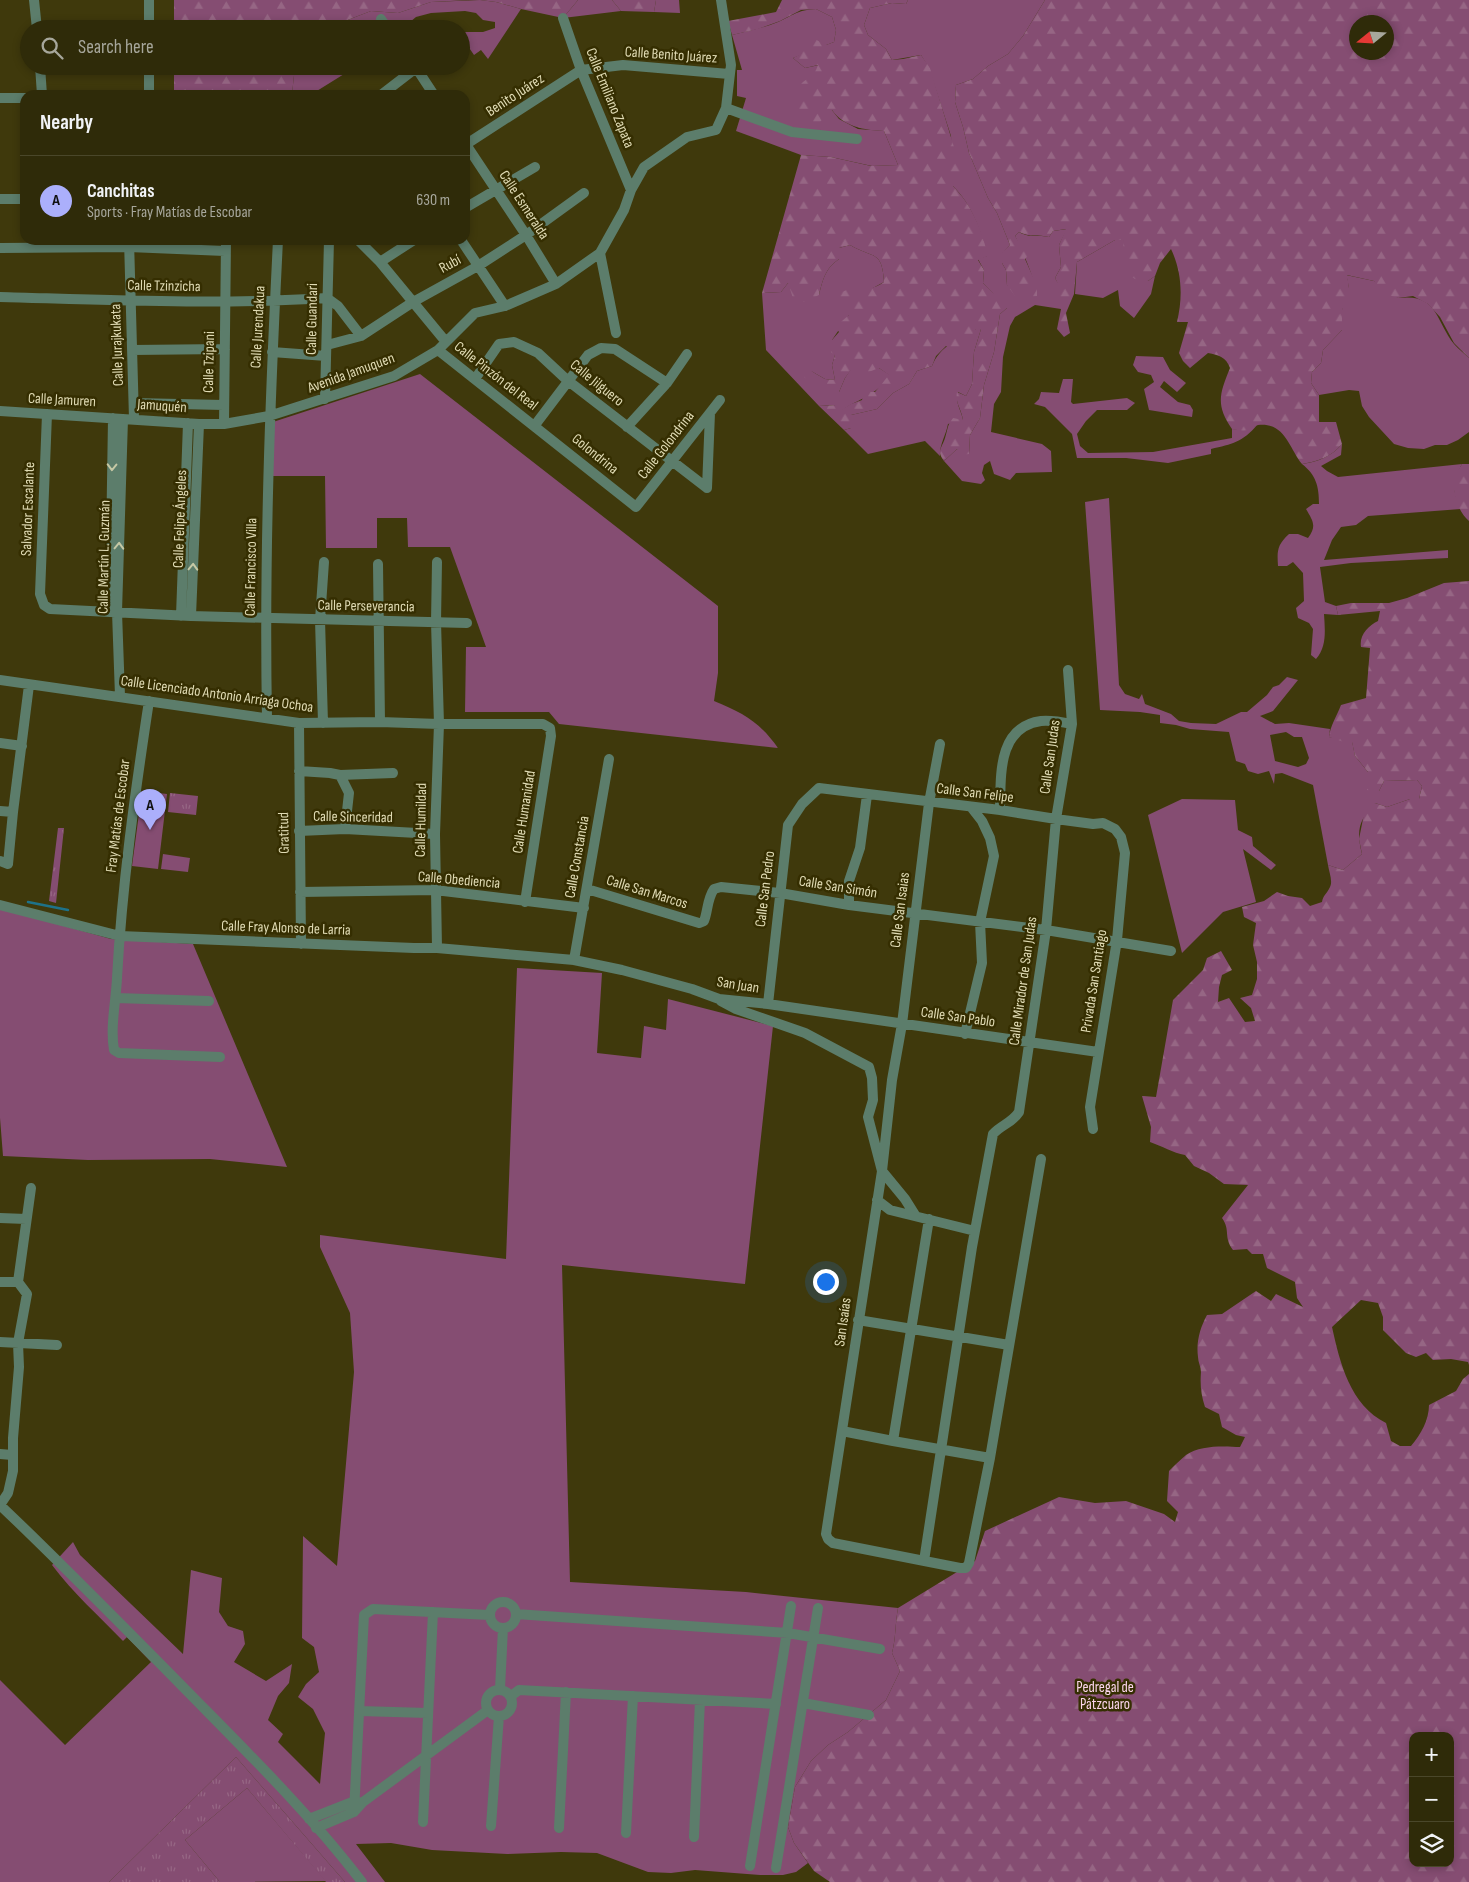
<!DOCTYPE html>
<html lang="en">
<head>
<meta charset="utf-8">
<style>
	body { margin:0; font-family:"Sofia Sans Condensed",sans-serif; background:#3b3717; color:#f1f3f6 }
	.controls { position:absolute; right:15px; bottom:15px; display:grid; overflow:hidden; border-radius:10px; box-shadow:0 2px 8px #0003 }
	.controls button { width:45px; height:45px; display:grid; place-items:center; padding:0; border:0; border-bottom:1px solid #4a472a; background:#2f2b09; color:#f1f3f6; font:25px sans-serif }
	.compass { position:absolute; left:1349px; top:15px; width:45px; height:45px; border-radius:50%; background:#2f2b09; box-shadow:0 2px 8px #0003; rotate:252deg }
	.you { position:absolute; left:825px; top:1281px; width:18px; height:18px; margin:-12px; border:4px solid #fff; border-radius:50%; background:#1a73e8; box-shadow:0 0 0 8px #1a73e833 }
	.badge { display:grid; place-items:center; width:32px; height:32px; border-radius:50%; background:#abaffb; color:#111; font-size:16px; font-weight:700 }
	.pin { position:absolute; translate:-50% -41px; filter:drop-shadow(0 1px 2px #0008) }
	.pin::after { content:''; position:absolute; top:26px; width:18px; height:15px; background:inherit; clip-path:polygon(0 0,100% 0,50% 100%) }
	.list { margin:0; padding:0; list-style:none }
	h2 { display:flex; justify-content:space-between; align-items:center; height:65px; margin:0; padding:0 20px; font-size:21px }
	h2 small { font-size:16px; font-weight:400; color:#a7a79c }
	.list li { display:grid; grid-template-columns:32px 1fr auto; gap:15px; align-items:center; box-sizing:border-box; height:90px; padding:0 20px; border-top:1px solid #4a472a }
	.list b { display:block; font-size:19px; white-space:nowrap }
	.list p { margin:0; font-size:16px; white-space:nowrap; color:#a7a79c }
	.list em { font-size:16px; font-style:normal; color:#a7a79c }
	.icon { flex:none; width:28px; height:28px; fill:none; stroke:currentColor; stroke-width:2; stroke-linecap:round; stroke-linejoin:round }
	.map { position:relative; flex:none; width:1469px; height:1882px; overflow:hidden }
	.search { position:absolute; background:#2f2b09; box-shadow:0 2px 8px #0003; left:20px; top:20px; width:450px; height:55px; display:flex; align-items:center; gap:12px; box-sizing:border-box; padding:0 18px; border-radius:28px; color:#a7a79c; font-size:19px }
	.panel { position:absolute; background:#2f2b09; box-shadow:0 2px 8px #0003; left:20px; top:90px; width:450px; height:155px; border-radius:15px }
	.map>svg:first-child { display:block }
</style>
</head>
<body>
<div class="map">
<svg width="1469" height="1882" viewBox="0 0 1469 1882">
	<defs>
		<pattern id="forest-firs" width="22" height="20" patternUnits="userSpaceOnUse" patternTransform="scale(1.25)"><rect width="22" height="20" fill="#854d72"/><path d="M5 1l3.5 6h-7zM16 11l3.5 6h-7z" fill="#966684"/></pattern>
		<pattern id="park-tufts" width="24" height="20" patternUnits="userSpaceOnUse" patternTransform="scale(1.25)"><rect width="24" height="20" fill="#854d72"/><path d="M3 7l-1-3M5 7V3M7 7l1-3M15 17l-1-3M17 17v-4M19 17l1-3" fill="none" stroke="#966684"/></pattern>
	</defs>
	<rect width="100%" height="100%" fill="#3f390c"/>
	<!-- grass -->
	<path fill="#854d72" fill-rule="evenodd" d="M480,0L496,2L521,9L488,59L481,50L474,55L461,36V32H483L495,28V22L483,20L476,13L465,11L431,13L416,17L410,22L413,29H324L371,11L398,13L431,2Z
		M578,0H612L621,11L563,18Z
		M656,0H679L680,13L654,12Z
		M908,0H1045L1023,36L1008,54L988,66L973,79L956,85L955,102L963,127L969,153L988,198L997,213L1010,245L1002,254V263L1006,270L1007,285L1037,296C1037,285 1021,246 1015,236L1019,232C1031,239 1037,234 1049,237L1053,231L1067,229L1059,245L1061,267L1055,278L1059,285L1061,309L1035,305L1015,317L1010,326L1003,357L1001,392L994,404L991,432L1042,444L1051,451L1052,472L1016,473L1010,480L994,474L990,461L984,465L982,473L985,480L981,484L962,481L944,461L957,449L969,454L970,435L980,418L984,385L994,352L1000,314L1007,308L983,283L984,270L978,259L987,256C981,230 972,205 953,186L951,136L929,68L921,55L892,60L886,49L868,35L864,25L870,8L892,3L906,4Z
		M816,9L832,17L836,30L834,42L793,58L805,68L819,65L815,74L808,80L839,119L858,129L884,131L898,165L872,166L831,157L801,155L736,131L746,98L737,96V70H742L732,35C748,31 763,28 778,22C794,15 797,10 816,9Z
		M295,66H357L312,94H292Z
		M1115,240H1123L1148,281L1155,276L1151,294L1134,318L1120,306L1118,290L1103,298L1075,294L1077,262Z
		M850,245C873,259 882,249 884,282L871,289H854L849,315L832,340L835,355L832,365L835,380L825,379L811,371L839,392L845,378L851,369L879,368L890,375C875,397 861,397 841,411L835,405L819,406L766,350L762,293L781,292L788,283L819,295C823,279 825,269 839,259V248Z
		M1346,275L1374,281L1398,298C1438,293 1435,320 1454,344C1458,349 1464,353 1469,358V432L1458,440L1447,445H1435L1424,449L1408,448L1394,444L1369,417L1362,406L1359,391L1349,390L1319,395L1311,383L1312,372L1321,363L1323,350L1342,330C1342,324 1341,316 1342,310C1344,296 1352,291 1346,275Z
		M976,329H981L974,352L972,384L966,396L958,392C955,404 961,409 963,420L948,424C946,435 939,446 940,456L925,441L868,454L844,430L851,428V415L877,409L893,393L909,384L917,371L932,366C940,346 958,339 976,329Z
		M1136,356L1163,357L1170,370L1186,383L1177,392L1164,381L1160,387L1178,402L1190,405L1193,410L1192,417L1149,410L1144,389L1154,382L1151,375L1138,372L1133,365Z
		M420,374L718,606V673L714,701C743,713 760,722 778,748L559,724L549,712H465L466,647H486L450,547H408L407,518H377V548H326L325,476H273V422Z
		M1063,379H1073L1071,402L1073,404L1127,398L1135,403L1127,410H1097L1086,421L1077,434L1080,446L1088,453L1153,452L1232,438V429L1246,430L1257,425C1243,442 1232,444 1211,449V454L1168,463L1126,458H1077L1072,434L1045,407L1034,404L1039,399L1041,392L1059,393Z
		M1342,444L1341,455L1321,466L1327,471L1338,477L1462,464C1452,481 1452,491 1461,509L1368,516L1356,525L1341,527L1332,540L1324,560L1448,550V558L1351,563L1320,567L1325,602L1336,606L1338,615L1324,614C1325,630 1327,647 1316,659L1311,655L1313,629L1309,623L1298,618L1296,608L1304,601L1303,573L1293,562L1287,566H1278C1277,551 1277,545 1289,534H1298L1308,538C1317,526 1313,521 1306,509L1313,504H1319C1319,486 1316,475 1302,464C1318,462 1332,456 1342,444Z
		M1109,498L1119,685L1125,694L1139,699L1142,694L1145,704L1171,714L1179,721L1191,723L1216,724L1241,712H1247L1267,695L1273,687L1279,685L1287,677L1298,680L1273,711L1260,716L1275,724L1289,723L1330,729L1329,737L1352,741L1355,756L1368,772L1379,791L1384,781L1417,780L1422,786L1419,799H1410L1387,807L1375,803C1359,820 1356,830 1362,854L1343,870L1328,865L1313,785L1282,773L1275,774L1274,784L1269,771L1258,774L1248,771L1245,764L1236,761L1229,732L1190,729L1176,725L1160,723V715L1140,712L1100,710L1085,502ZM1286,732L1294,737H1302L1309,758L1306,764L1298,767L1275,761L1270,735Z
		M142,791L167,794L158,869L132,866Z
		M1182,799L1235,800L1238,830L1252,837L1253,846L1276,865L1271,870L1243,849L1256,902L1223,912L1182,953L1148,815Z
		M163,854L190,858L188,872L161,869Z
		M0,908L111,939L193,944L287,1167L210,1159L88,1160L3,1156L0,1118Z
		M517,968L602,973L597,1053L641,1058L644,1026L666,1030L668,999L773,1026L745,1284L562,1265L570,1582L746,1592L898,1608C895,1624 896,1638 892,1653L900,1671L886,1700L848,1732L828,1745L811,1761L795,1787L788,1827L794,1843L808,1863L796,1872L783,1875H760L695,1870L671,1873L648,1872L597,1853L561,1852L507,1854L432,1850L391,1843L356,1844L385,1882H345L236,1757L109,1882H0V1680L65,1745L151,1662L127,1637L123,1641C99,1616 73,1593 52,1565L73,1542L80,1555L183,1654L191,1570L222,1578L219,1612L228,1626L243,1631L245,1644L234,1662L266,1681L292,1664L289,1683L278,1696L268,1720L283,1734L278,1742L320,1784L325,1733L313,1709L298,1697L306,1684L319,1672L314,1647L302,1638L303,1536L337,1566L354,1372L350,1313L320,1247V1235L506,1259Z
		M247,1788L326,1881L220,1882L185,1840Z"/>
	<!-- forest -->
	<path fill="url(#forest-firs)" fill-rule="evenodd" d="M174,0H469L431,2L398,13L371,11L324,29H174Z
		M480,0H578L563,18L521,9L496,2Z
		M612,0H656L654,12L621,11Z
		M782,0H908L906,4L892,3L870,8L864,25L868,35L886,49L892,60L903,59L921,55L930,68L963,177L953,186C973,207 981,228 988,256L978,260L984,270L983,283L993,293L1011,301L1007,308L1000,314L994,352L984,385L980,418L970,435L969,454L961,455L957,449L944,461C936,451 942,448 945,438C948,429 947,425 953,418L963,420C961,408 955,403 957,392L966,396L972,384L974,352L981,329H976L965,345L953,350L946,346L936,356L932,366L917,371L909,384L893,393L877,409L851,415V428L844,430L819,406L836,405L841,410L851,404L862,400L864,392H875L889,375L879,368L866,373L860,370H851L845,378L839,392L826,393L804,377L811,371L825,379L835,380L832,365L835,355L828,350L832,340L839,332L835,327L849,315L835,295C841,292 847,289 854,289C867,288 873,290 884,282C882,249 873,259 850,245L839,248V259C825,269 823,279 819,295L804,302L794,301L788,283L781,292L762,293L801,155L831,157L871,166L898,165L884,131C864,130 844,127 832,110L819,123L803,121L791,112L799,102L795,94C797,91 799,86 802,83C810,76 814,77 818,65L805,68L793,58L801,54L809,36L826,45L834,42L836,30L832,17L816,9L801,10L780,21L758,29L732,35L728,21L776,12Z
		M1045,0H1469V358L1454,343L1440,317L1428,304L1413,296L1398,298L1382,293L1374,281L1347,275L1348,281V297L1342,310V330L1323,350L1321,363L1312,372L1311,383L1319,395V422H1336L1342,444C1331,457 1319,461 1302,464C1289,448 1285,422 1258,425C1255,426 1251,429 1248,430C1243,431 1237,430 1232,429C1215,405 1220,393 1230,368C1226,357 1219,355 1208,353L1190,368L1183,361L1179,353L1188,322H1177C1183,297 1182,272 1171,249L1160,263L1155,276L1148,281L1135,279L1125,272L1123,240H1115L1077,262L1074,294L1066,313L1070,333L1064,337L1057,329L1061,309L1055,302C1060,293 1060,287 1055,278L1061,267L1059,245L1066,229L1053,231L1049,237C1038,234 1031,238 1019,232L1015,236L1021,245L1035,248L1025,259L1037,286V296L1021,299L1015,296L1007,285L1006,270L1002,263L1001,254L1010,245L997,213L988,198L969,153L963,127L955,102L956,85L973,79L988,66L1008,54L1023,36ZM1356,22H1386V52H1356Z
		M174,66H295L292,94L174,90Z
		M1462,464H1469V521C1458,512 1452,492 1454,478C1455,473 1460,468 1462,464Z
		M1469,581V1365L1468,1362L1451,1359L1433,1360L1426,1353L1416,1357L1406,1353L1383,1330V1317L1378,1303L1361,1300L1332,1327C1340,1363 1350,1405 1386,1423L1391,1441L1400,1446H1411C1421,1434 1429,1420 1429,1405L1456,1391L1463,1379L1469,1374V1882H830L814,1871L794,1843L788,1827L795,1787L811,1761L828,1745L848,1732L886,1700L900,1671L892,1653C896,1638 895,1624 898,1608L975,1561L985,1531L1059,1497L1095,1503L1126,1501L1164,1514L1175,1522L1178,1512L1167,1501L1169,1471C1174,1466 1180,1460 1186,1455C1200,1445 1223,1446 1240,1447L1245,1437L1236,1435L1222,1427L1219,1414L1205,1407C1201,1395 1200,1385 1201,1372C1201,1367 1198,1362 1198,1357C1196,1342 1200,1328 1207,1315L1222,1314L1256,1291L1271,1301L1276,1294L1303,1307L1297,1298L1295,1282L1267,1268L1263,1254H1252L1247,1249L1233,1250C1223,1236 1231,1231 1222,1218L1248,1185L1224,1184L1209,1173L1194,1166L1185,1155C1173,1153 1162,1146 1150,1142L1151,1127L1142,1096L1156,1097L1173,1000L1203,970L1207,958L1221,951L1232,970L1222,975L1219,987L1218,1002L1229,998L1245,1022L1255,1021L1251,1008L1240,998L1252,995L1257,979V962L1253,945L1256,923L1244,917L1242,907L1264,901L1277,892L1288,896L1302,898L1310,906L1322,902C1323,895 1327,894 1330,887C1333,881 1329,872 1328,865L1343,870L1362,854L1359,839L1366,804L1375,803L1387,807L1410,799H1419L1422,786L1417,780L1384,781L1379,791L1367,790L1368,772L1355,756L1352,742H1344L1329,737C1330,726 1337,716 1341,705L1366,698L1370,648L1361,647C1359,635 1368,626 1378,621L1380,611L1338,615L1336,606L1351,603H1389L1407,598L1444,583ZM1413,1736H1450V1863H1413Z"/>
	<!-- park -->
	<path fill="url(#park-tufts)" d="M170,793L198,796L196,815L168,812Z
		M58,828H64L56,903L49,901Z
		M236,1757L345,1882H326L247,1788L185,1840L220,1882H109Z"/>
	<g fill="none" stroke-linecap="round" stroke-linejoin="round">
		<!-- stream -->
		<path stroke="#1e7289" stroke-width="2.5" d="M28,902L68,910"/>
		<!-- minor -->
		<path stroke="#5c7d6b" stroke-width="10" d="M34,0L37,29
			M149,0V29
			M563,18L581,70L631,190
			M381,19L388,29
			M40,66L42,95
			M149,66V95
			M415,66L434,95
			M137,95H149
			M381,95L416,68
			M0,98H25
			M726,108L792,132L857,139
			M465,143L526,235L556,284
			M465,145L581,70L623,65L729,74
			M0,199H25
			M465,208L535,167
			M129,240L134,419
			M358,240L380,262L446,342
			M461,240L505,306
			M0,248L129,247L225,251
			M600,253L616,333
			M380,262L414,240
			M0,297C109,300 218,305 327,298L338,306L361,336
			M327,345L361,336L413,302L478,266L526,235L584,193
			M132,350L225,349
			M438,350L636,507L720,400
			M272,352L326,356
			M475,379L499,344L514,342L538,353L567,380L707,488
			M325,399L329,240
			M134,403L224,405
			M0,411L199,424H224L269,416L394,376L438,350L475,313L505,306L556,284L600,253L624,210L631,190L644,167L687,137L716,130L726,108L731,65L721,0
			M47,414L40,594L44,605L50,609L191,616L467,623
			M224,424L226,240
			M535,425L588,355L601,348L615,349L667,383
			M627,427L667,383L687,354
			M707,488L710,413
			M437,562L436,622L439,724L435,834L437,948
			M378,564L380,722
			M110,612L113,418
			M181,616L188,423
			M191,616L199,424
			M0,680L299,723L380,722L439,724H543L550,728L551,736L525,902
			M120,696L117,612L123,419
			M149,701C135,793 122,885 117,978C116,1001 110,1027 114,1050L119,1053L220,1057
			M267,718C264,558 270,399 278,240
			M299,723L301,944
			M323,723L320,620L324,562
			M0,743L22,746
			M940,744L929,803L902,1024L892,1080L882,1171L826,1534L828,1539L833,1543L960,1568H966L969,1563L990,1458L1041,1159
			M299,771L330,773L340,775L349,793L345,829
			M340,775L393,773
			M1000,810C1001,776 997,727 1041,721C1050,720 1062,722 1072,724
			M0,811L13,812
			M299,831L345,829L435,834
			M0,861L8,864L13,812L29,685
			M587,889L699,923L704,921C708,911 707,899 714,889L721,887L780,893L849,905L1046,930L1171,951
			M300,892L435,890L584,908
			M0,905L120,936L414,948H437L574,960L622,970L692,989L719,999L768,1004L1098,1052
			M849,905V881L860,848L867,795
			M574,960L609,759
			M116,998L209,1001
			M721,1001L736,1009L805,1033L869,1067L872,1078L873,1100L868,1117L882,1171L905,1199L915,1215
			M768,1004L788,825L802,804L819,788L1000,810L1056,819L1093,824L1103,823L1115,829L1121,837L1125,853L1117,940L1090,1107L1093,1129
			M965,1034L982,963L980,922L994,856L990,838L982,821L971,807
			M877,1200L890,1210L975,1231
			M0,1218L26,1219
			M0,1282H18
			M858,1320L1009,1345
			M0,1342L57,1345
			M842,1431L893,1441L929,1219
			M893,1441L990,1458
			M0,1454L12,1455
			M0,1505C64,1566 126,1629 188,1692C248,1753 310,1814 362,1882
			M0,1505L8,1493L13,1471V1438L19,1367L18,1343L27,1294L18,1282L31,1188
			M924,1561L972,1247L993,1134C1001,1125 1012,1123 1019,1112L1046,930L1056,819L1072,724L1068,670
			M490 1615a13 13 0 1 1 26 0a13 13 0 1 1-26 0Z
			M516,1614L788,1633L880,1649
			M500,1689L503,1628
			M486 1703a13 13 0 1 1 26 0a13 13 0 1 1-26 0Z
			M511,1696L519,1690L776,1704
			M803,1703L869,1715
			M359,1711L428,1713
			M354,1812L364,1615L373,1609L489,1615
			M309,1819L355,1801L359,1802
			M423,1822L433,1612
			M491,1826L499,1716
			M316,1828L354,1812L363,1802L488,1710
			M559,1828L566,1692
			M626,1833L633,1696
			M694,1837L700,1700
			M750,1866L791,1606
			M776,1868L818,1608"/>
	</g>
	<!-- one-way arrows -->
	<defs><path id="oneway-chevron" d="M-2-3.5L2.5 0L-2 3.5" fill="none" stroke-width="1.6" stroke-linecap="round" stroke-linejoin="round" transform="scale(1.25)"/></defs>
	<g stroke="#c6c8a5">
		<use href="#oneway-chevron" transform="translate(112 467) rotate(91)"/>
		<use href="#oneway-chevron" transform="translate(119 546) rotate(-88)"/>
		<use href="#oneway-chevron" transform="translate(193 567) rotate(-88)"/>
	</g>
	<g text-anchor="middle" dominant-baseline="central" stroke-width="5" stroke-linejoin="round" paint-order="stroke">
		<!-- street labels -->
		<g font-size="15" fill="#e0dbb4" stroke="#352e01">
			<text transform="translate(671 55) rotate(4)">Calle Benito Juárez</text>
			<text transform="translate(515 95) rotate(-33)">Benito Juárez</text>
			<text transform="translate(610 98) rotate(68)">Calle Emiliano Zapata</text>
			<text transform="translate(524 205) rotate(57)">Calle Esmeralda</text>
			<text transform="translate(450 264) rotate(-29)">Rubí</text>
			<text transform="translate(164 286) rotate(1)">Calle Tzinzicha</text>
			<text transform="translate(312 319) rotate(-89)">Calle Guandari</text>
			<text transform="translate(258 327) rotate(-87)">Calle Jurendakua</text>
			<text transform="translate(117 345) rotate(-92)">Calle Jurajkukata</text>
			<text transform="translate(209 362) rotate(-89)">Calle Tzipani</text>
			<text transform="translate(351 373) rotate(-20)">Avenida Jamuquen</text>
			<text transform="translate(496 376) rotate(38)">Calle Pinzón del Real</text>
			<text transform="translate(597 383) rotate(39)">Calle Jilguero</text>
			<text transform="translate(62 400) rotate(3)">Calle Jamuren</text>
			<text transform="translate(162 406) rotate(4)">Jamuquén</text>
			<text transform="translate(666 445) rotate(-52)">Calle Golondrina</text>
			<text transform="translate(595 454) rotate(39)">Golondrina</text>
			<text transform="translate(28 509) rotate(-88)">Salvador Escalante</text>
			<text transform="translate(180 519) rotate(-88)">Calle Felipe Ángeles</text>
			<text transform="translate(104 557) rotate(-89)">Calle Martín L. Guzmán</text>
			<text transform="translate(251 567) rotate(-89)">Calle Francisco Villa</text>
			<text transform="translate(366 606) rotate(1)">Calle Perseverancia</text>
			<text transform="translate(217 694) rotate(8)">Calle Licenciado Antonio Arriaga Ochoa</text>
			<text transform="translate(1050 757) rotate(-82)">Calle San Judas</text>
			<text transform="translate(975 793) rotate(7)">Calle San Felipe</text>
			<text transform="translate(524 812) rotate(-81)">Calle Humanidad</text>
			<text transform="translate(118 816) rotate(-83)">Fray Matías de Escobar</text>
			<text transform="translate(353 817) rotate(1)">Calle Sinceridad</text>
			<text transform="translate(421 820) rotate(-89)">Calle Humildad</text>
			<text transform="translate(284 833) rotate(-91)">Gratitud</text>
			<text transform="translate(577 857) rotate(-80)">Calle Constancia</text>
			<text transform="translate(459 880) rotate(5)">Calle Obediencia</text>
			<text transform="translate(838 887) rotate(9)">Calle San Simón</text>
			<text transform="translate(765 889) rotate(-83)">Calle San Pedro</text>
			<text transform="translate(647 892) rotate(17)">Calle San Marcos</text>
			<text transform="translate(900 910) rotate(-83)">Calle San Isaias</text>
			<text transform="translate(286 928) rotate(2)">Calle Fray Alonso de Larria</text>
			<text transform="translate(1023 981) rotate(-82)">Calle Mirador de San Judas</text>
			<text transform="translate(1094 981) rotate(-81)">Privada San Santiago</text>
			<text transform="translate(738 985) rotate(9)">San Juan</text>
			<text transform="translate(958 1017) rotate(8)">Calle San Pablo</text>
			<text transform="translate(843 1322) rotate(-82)">San Isaías</text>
		</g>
		<!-- park labels -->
		<g font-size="15" fill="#fcd5ed" stroke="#352e01">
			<text x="1105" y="1687">Pedregal de<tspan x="1105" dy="17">Pátzcuaro</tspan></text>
		</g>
	</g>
</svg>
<div class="controls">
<button>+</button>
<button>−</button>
<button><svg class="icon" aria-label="layers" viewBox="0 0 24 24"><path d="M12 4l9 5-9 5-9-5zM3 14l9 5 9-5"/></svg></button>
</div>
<svg class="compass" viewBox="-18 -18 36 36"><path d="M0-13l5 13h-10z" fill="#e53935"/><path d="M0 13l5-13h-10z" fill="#a7a79c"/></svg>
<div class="you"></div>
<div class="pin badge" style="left:150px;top:830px">A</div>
<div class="search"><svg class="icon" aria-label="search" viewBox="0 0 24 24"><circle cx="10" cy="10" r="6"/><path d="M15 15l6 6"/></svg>Search here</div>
<section class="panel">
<h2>Nearby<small></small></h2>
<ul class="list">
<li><span class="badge">A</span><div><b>Canchitas</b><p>Sports · Fray Matías de Escobar</p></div><em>630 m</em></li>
</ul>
</section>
</div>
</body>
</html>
